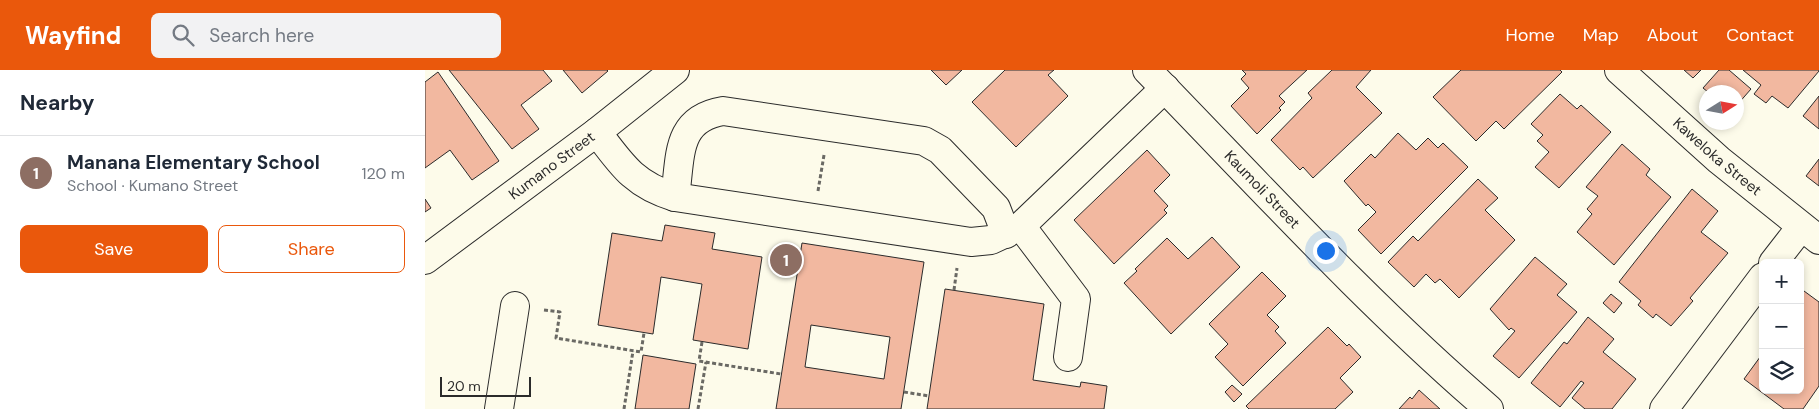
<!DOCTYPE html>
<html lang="en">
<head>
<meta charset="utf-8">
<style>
	body { margin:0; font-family:"DM Sans",sans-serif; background:#f2f2f3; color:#1f2937 }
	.controls { position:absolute; right:15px; bottom:15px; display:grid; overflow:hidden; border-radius:8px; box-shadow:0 2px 8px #0003 }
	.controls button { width:45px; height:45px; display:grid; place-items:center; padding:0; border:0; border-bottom:1px solid #e0e1e3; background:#fff; color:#1f2937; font:25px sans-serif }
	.compass { position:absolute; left:1274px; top:15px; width:45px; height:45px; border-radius:50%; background:#fff; box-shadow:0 2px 8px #0003; rotate:79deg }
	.scale { position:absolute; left:15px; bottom:12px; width:91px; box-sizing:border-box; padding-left:5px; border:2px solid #2b2b2b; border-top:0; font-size:14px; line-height:18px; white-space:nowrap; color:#2b2b2b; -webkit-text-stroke:4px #fdfbea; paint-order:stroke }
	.you { position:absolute; left:900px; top:180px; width:18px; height:18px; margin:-12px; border:4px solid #fff; border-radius:50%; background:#1a73e8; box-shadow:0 0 0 8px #1a73e833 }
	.badge { display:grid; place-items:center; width:32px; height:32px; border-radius:50%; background:#ea580c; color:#fff; font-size:16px; font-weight:700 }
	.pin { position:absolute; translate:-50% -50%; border:2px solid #fff; box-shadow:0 1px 5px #0006 }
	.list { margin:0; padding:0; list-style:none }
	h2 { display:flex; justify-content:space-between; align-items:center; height:65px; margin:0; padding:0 20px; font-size:21px }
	h2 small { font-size:16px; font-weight:400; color:#747a83 }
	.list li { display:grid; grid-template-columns:32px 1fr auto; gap:15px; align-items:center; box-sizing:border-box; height:75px; padding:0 20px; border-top:1px solid #e0e1e3 }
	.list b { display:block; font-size:19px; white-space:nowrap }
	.list p { margin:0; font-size:16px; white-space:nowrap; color:#747a83 }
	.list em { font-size:16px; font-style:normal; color:#747a83 }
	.actions { display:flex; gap:10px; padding:15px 20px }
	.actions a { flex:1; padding:11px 0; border:1px solid #ea580c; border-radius:8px; text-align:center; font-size:18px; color:#ea580c }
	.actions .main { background:#ea580c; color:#fff }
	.icon { flex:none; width:28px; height:28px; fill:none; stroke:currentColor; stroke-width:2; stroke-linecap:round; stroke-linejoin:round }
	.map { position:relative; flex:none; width:1394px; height:339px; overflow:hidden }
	header { display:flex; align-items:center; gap:30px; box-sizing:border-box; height:70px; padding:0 25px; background:#ea580c; color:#fff }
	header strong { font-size:24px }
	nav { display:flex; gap:28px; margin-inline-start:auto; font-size:18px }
	.search { width:350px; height:45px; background:#f2f2f3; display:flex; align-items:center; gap:12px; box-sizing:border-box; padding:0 18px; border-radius:8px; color:#747a83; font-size:19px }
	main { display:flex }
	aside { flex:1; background:#fff }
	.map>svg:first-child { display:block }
</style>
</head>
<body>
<header>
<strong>Wayfind</strong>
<div class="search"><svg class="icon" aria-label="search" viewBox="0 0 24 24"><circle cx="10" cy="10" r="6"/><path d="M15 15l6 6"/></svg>Search here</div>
<nav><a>Home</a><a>Map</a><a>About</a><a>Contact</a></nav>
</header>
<main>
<aside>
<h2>Nearby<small></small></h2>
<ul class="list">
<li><span class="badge" style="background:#8d6e63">1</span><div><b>Manana Elementary School</b><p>School · Kumano Street</p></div><em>120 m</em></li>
</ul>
<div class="actions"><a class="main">Save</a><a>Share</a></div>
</aside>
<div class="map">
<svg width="1394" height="339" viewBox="0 0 1394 339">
	<rect width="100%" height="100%" fill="#fdfbea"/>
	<!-- building -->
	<path fill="#f2b8a0" stroke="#2b2b2b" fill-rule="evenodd" d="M24,0H118L127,11L96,35L114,59L87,79Z
		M138,0H182L183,1L157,23Z
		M506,0H537L521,15Z
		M580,0H629L623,5L643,26L591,77L547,32Z
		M817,0H882L854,26L860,32L854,38L856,40L832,64L806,36L824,18L816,9L821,4Z
		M907,0H946L931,17L957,43L888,108L878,97L875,100L846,70L887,28L883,23Z
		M1036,0H1135L1137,2L1079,59L1071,51L1051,71L1008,27Z
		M1259,0H1276L1268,8Z
		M1294,0H1304L1326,19L1312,35V22H1283L1278,18Z
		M1318,0H1394V1L1363,38L1347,26L1341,33L1329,24L1336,15Z
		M13,2L74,91L47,110L25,80L0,98V12Z
		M1135,24L1152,39L1156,35L1186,62L1134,118L1110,97L1124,82L1112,71L1118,65L1106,54Z
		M1394,26V59L1378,46Z
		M973,63L991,80L1003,68L1013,78L1018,73L1043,97L956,184L933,160L951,142L943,134L941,136L919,111L946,84L950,88Z
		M1197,74L1225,99L1221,105L1246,127L1189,195L1152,162L1167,144L1162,139L1173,126L1161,117Z
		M722,80L745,105L729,121L743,136L739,140L742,143L689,194L649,150Z
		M1394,89V116L1381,106Z
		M1053,109L1073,128L1060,140L1090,170L1034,228L1015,209L1010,213L1001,204L989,217L963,192L988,166L993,171Z
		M1267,119L1293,141L1276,162L1303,183L1265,228L1268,231L1246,256L1231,244L1228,248L1213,235L1216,231L1194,212Z
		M0,129L6,138L0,142Z
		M240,155L290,163L287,179L337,187L323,279L268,270L277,214L236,207L228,264L173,255L187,163L237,171Z
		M787,167L815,197L746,264L699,213L712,201L710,199L742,168L763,189Z
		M377,173L499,192L476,339H351ZM386,255L465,267L459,309L380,297Z
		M1110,187L1142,214L1132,225L1152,242L1094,308L1068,286L1090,261L1086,258L1084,260L1065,239Z
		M837,202L861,226L842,245L854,257L850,261L861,273L818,316L790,287L803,274L784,254Z
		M520,219L619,234L608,310L655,317L656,312L682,316L679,339H502Z
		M1379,221L1394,232V316L1378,339H1359L1319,309L1338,283V320H1375V225Z
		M1186,224L1197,233L1189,243L1178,233Z
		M1163,247L1189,269L1178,282L1211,309L1187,339H1160L1147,328L1159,313L1156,311L1135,337L1106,313L1139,272L1142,274Z
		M903,257L922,276L924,274L936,287L915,308L928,322L910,339H824L821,336Z
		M218,285L271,294L264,339H210Z
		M807,315L817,324L809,332L800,322Z
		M994,320L1015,339H974L985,327L987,329Z"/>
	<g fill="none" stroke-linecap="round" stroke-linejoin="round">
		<!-- minor casing -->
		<g stroke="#2b2b2b" stroke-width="30">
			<g id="minor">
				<path id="s1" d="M722,0C835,116 942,234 1064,339"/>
				<path id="s2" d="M1194,0L1294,90L1394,170"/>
				<path d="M172,62C196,94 209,115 250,127L546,172L566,170L596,156L740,18"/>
				<path d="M250,127C256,87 250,49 298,41L499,71L515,80L571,138L581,164"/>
				<path d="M596,156L651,229L643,287"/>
				<path id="s3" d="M0,190L172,62L250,0"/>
				<path d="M1348,193L1376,157"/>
				<path d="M74,339L90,236"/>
				<path d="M1239,339L1338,207"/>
			</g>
		</g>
		<!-- path -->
		<path stroke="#6a6964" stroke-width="3" stroke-dasharray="4 2.5" stroke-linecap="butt" d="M393,121L399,85
			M529,220L532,198
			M119,240L135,242L131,268L216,282L219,263
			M277,272L274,291L356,304
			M479,322L504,326
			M199,339L208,281
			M273,339L281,292"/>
		<!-- minor -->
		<use href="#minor" stroke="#fdfbea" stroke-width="28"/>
	</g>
	<g text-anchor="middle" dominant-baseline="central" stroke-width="4" stroke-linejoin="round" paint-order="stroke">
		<!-- street labels -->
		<g font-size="15" fill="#2b2b2b" stroke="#fdfbea">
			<text stroke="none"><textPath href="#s2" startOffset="131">Kaweloka Street</textPath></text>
			<text stroke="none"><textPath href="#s3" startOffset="158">Kumano Street</textPath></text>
			<text stroke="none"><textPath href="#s1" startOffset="166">Kaumoli Street</textPath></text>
		</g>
	</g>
</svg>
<div class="controls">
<button>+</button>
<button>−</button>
<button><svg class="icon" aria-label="layers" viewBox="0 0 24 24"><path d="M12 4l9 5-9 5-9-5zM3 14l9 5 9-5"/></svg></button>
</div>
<svg class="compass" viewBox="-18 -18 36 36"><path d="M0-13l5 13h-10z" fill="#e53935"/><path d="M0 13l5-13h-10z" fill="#747a83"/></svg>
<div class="scale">20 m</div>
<div class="you"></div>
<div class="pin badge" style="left:361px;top:190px;background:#8d6e63">1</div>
</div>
</main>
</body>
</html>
